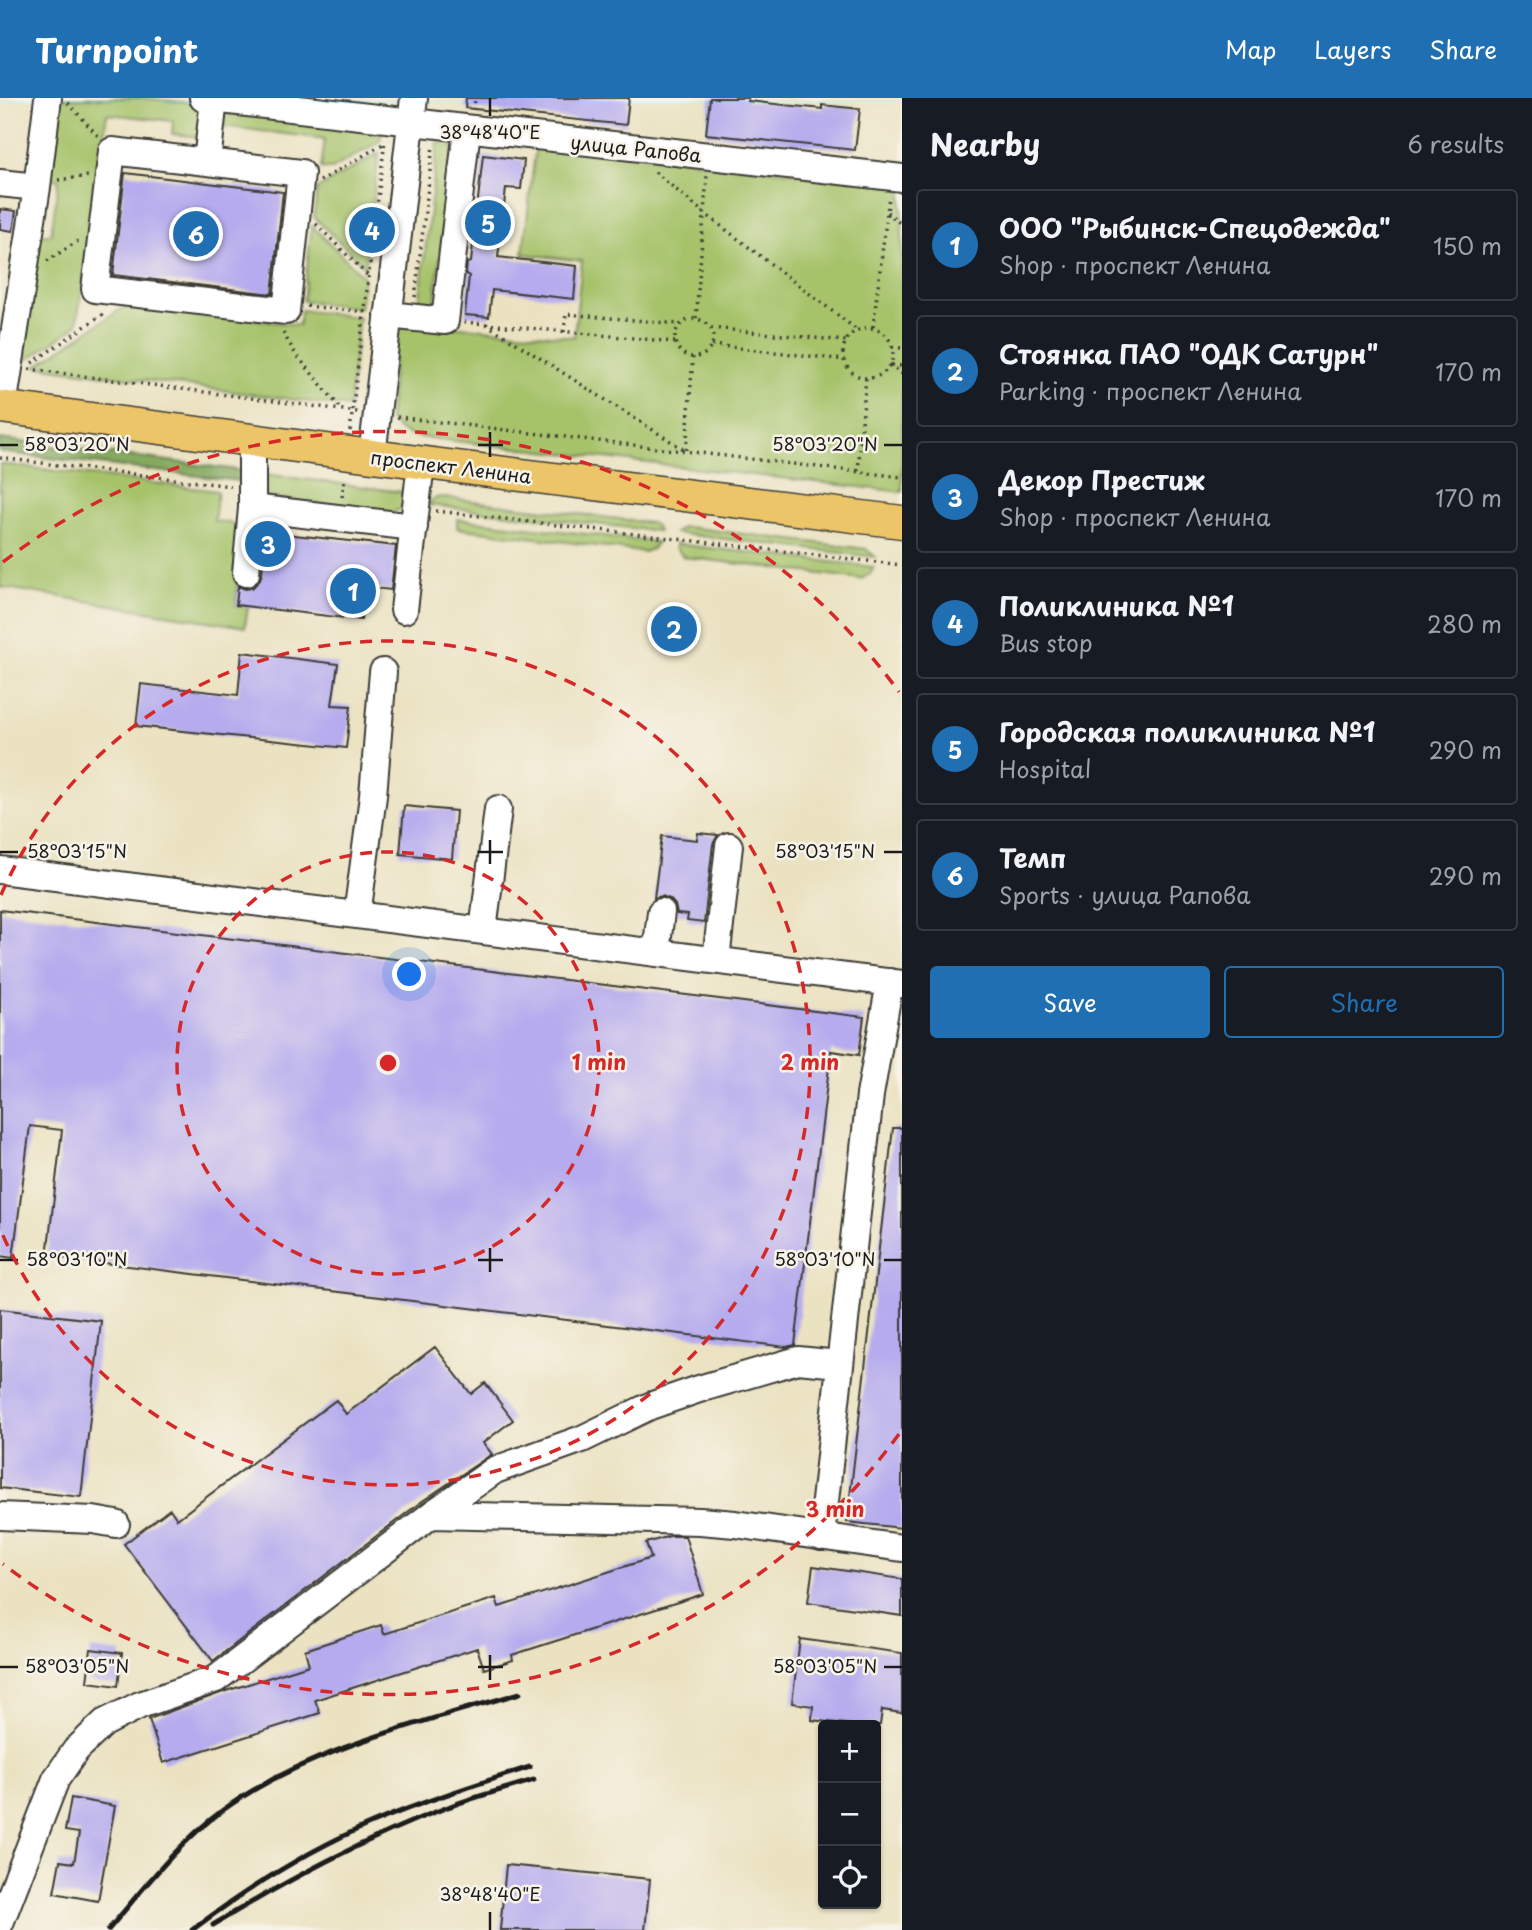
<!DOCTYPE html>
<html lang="en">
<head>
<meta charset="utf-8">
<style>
	body { margin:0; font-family:"Playpen Sans",sans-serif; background:#242831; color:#f1f3f6 }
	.controls { position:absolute; right:21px; bottom:21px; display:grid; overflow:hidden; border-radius:7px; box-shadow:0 2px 5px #0004 }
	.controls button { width:63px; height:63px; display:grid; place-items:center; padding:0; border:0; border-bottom:2px solid #363941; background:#171b24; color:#f1f3f6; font:35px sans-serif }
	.you { position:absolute; left:410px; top:877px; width:24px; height:24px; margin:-18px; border:5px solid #fff; border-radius:50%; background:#1a73e8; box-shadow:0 0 0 10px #1a73e833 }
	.badge { display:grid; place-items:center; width:46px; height:46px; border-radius:50%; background:#1f6fb2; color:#fff; font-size:23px; font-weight:700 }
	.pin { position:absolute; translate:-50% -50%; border:4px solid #fff; box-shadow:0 2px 7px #0006 }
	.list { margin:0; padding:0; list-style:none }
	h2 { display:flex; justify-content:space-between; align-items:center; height:91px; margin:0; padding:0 28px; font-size:30px }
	h2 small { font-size:23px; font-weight:400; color:#9ea1a6 }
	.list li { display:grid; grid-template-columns:46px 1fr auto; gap:21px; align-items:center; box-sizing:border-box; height:112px; margin:0 14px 14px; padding:0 14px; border:2px solid #363941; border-radius:7px }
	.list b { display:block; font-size:26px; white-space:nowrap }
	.list p { margin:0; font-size:23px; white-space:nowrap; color:#9ea1a6 }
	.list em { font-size:23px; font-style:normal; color:#9ea1a6 }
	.actions { display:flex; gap:14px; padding:21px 28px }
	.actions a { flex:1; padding:16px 0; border:2px solid #1f6fb2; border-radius:7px; text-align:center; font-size:24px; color:#1f6fb2 }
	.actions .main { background:#1f6fb2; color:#fff }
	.icon { flex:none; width:38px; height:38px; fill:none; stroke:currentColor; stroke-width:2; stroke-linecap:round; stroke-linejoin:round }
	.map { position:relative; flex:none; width:902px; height:1832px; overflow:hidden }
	header { display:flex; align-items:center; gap:42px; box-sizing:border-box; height:98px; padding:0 35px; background:#1f6fb2; color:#fff }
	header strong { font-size:33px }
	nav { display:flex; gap:38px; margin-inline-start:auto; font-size:24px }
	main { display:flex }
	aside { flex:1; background:#171b24 }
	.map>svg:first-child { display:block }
</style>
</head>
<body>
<header>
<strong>Turnpoint</strong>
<nav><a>Map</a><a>Layers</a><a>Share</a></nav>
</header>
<main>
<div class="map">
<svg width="902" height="1832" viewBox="0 0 902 1832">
	<rect width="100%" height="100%" fill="#f7f3e8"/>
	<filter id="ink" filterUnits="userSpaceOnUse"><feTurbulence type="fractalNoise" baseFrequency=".0143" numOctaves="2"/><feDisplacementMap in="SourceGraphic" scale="14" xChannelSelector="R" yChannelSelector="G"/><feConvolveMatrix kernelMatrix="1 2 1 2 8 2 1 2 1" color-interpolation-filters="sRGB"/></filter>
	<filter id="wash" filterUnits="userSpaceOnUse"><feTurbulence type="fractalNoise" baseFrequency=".00686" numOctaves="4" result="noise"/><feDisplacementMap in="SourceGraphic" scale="28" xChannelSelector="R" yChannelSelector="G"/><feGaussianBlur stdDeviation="1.57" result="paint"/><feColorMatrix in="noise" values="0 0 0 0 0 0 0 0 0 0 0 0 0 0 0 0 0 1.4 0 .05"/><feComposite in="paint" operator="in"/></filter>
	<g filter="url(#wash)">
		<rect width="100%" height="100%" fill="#ebe2c1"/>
		<!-- green -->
		<path fill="#a6c36a" stroke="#617043" stroke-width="2" d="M61,0H144L192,5L201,15L200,39L172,36L173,23L107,16L77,225L74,230L25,263L18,262L34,137L51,136L59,82L47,79L59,2Z
			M224,15L382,28L380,43L332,71L321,70L325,41L221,28Z
			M438,44L453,46L434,211L418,215Z
			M536,45L902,86V394L412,338C402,335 397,330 389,322L397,227L426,226L574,239L582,163L523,156Z
			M379,55L365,169L314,119L317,91Z
			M312,128L364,179L360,210L303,203Z
			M128,206L299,227L301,212L359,219L349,309L36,268Z
			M0,366L218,393L214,423L242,427L236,507L248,508L245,529L0,489Z
			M272,377L402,394L405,399C405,409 401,411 392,415L265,399L261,393V382Z
			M440,399L651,425L656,428L658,433L428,407L433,401Z
			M457,421L657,444L652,451L644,454L457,430Z
			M686,429L866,451L875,459L675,435L681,430Z
			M675,446L874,469L870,476L861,481L684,459L676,451Z"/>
		<!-- forest -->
		<path fill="#84a95e" stroke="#50623d" stroke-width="2" d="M0,341L238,372L245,375L248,384L0,354Z"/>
		<g id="blocks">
			<!-- building -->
			<path fill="#b5abee" d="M466,0H629L626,27L465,10Z
				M710,0H748V3L822,11V7L860,11L855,52L706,36Z
				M483,57L524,62L521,91L506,90L498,159L577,168L574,201L492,192L489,219L465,217L469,178L466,176L467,165L471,164Z
				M125,75L283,94L272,196L113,177Z
				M0,111L16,113L13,133L0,131Z
				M266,434L396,448L391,492L365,489L361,522L236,507L238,488L245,491L252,490L259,483L262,476Z
				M242,554L338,566L332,607L351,608L346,650L136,628L141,586L238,597Z
				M404,708L456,713L452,761L400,756Z
				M698,735L718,737L713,746L704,825L687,823L688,817L677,816L675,807L670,801L662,798L654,800L662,738L697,742Z
				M0,812L864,919L859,957L831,953L795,1247L786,1249L47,1158L62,1032L30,1028L13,1160L0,1158Z
				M893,1030H902V1430L847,1424Z
				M0,1211L101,1223L81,1399L0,1390Z
				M435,1249L471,1296L485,1285L513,1322L483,1345L492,1356L421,1404L213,1563L124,1446L170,1411L177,1421L336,1302L346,1316Z
				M670,1438H685L703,1496L512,1557L513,1562L484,1571L477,1550L315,1602L320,1615L163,1665L149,1621L226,1593L309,1567L305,1552L381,1527L384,1536L496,1500L499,1509L651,1460L646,1445Z
				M813,1468L902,1481V1518L808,1504Z
				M800,1541L902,1555V1615L882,1612L880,1627H853L812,1622L813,1608L792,1605Z
				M91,1551L122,1555L118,1588L87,1584Z
				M71,1700L115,1708L98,1803L54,1795L60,1763L74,1765L79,1735L65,1733Z
				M506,1767L650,1781L645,1832H500Z"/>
		</g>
	</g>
	<g filter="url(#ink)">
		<use href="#blocks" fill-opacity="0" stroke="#3b3a35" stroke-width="2"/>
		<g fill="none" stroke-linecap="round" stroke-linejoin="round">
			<!-- minor casing -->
			<g stroke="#3b3a35" stroke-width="30">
				<path id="minor" d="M203,0L902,80
					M112,53L301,75L286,213L95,191Z
					M207,64L214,1
					M0,85L37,89
					M388,217L445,223L467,31
					M3,309L37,89L48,0
					M372,358L414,0
					M252,410L414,429
					M246,475L252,410V342
					M404,512L421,365
					M0,772L902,886
					M357,817L373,698L383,574
					M483,833L498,711
					M656,855L661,814
					M716,862L729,748
					M431,1417L700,1423L735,1426L902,1450
					M0,1418L93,1422L116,1426
					M821,1439L870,997L890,884
					M0,1825L56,1681L76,1652L104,1625L140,1607L216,1581L431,1417L495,1372L582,1341L650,1308L699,1291L798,1262L839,1266"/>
			</g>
			<!-- major casing -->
			<g stroke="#3b3a35" stroke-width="35">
				<path id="major" d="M0,309L441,367L902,424"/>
			</g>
			<!-- path -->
			<path stroke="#3b3a35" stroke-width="3.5" stroke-dasharray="2 5" stroke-linecap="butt" d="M68,5L98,38
				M474,12L475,0
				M655,74L704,115L857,232
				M58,82L88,78
				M320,83L383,46
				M887,114L902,127
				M316,126L369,179
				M47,163L78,143
				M415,199L433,47
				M307,208L365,214
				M696,220L707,78
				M675 240a19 19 0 1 1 38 0a19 19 0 1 1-38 0Z
				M464,224L675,244
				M486,226L686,353L693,259
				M873,229L889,98
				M711,230L846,243
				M843 255a25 25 0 1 1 50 0a25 25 0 1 1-50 0Z
				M564,234L566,216L679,226
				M283,235L295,255L342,312
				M712,247L845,262
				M892,249L902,250
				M32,265L106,214
				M890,266L902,276
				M892,267L902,268
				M29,271L358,314
				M397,319L902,379
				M350,333L385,42
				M0,360L231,388
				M858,373L866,279
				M342,399L345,379
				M436,413L902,467"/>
			<!-- minor -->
			<use href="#minor" stroke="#fff" stroke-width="26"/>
			<!-- major -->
			<use href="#major" stroke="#edc569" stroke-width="32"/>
			<!-- rail -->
			<path stroke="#1c1c1c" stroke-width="5" d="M213,1827C288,1782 365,1740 448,1709C476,1698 506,1691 534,1682
				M108,1832C144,1790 178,1745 223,1712C305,1652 423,1624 520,1595
				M192,1832C248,1790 308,1752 372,1725C424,1703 477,1686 530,1669"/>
		</g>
	</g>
	<!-- ticks -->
	<path fill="none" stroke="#1c1c1c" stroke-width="2.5" d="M490,0V18M490,334V359M0,347H18M478,347H503M884,347H902M490,742V766M0,754H18M478,754H503M884,754H902M490,1150V1174M0,1162H18M478,1162H503M884,1162H902M490,1557V1582M0,1569H18M478,1569H503M884,1569H902M490,1814V1832"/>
	<!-- distance rings -->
	<g fill="none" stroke="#d62828" stroke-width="3.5" stroke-dasharray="12 9">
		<circle cx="388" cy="965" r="211"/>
		<path d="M1 797A422 422 0 1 1 1 1133"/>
		<path d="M899 1336A632 632 0 0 1 3 1466M3 464A632 632 0 0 1 899 594"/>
	</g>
	<g text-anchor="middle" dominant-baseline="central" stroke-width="5" stroke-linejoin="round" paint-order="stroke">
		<!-- street labels -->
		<g font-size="19" fill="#1c1c1c" stroke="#f7f3e8">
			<text transform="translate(636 50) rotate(6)">улица Рапова</text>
			<text transform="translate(451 368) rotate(7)">проспект Ленина</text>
		</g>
	</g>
	<g font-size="18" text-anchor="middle" fill="#1c1c1c" stroke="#f7f3e8" stroke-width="5" stroke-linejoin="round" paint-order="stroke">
		<text x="490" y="41">38°48'40"E</text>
		<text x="77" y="353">58°03'20"N</text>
		<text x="825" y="353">58°03'20"N</text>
		<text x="77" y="760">58°03'15"N</text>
		<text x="825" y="760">58°03'15"N</text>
		<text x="77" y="1168">58°03'10"N</text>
		<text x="825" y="1168">58°03'10"N</text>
		<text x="77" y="1575">58°03'05"N</text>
		<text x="825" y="1575">58°03'05"N</text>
		<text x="490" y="1803">38°48'40"E</text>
	</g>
	<circle cx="388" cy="965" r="10" fill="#d62828" stroke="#f7f3e8" stroke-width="3.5"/>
	<g font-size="21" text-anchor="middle" font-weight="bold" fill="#d62828" stroke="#f7f3e8" stroke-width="5" stroke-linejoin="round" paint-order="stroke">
		<text x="599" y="972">1 min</text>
		<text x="810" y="972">2 min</text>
		<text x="835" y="1419">3 min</text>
	</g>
</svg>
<div class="controls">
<button>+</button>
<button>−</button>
<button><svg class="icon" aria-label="locate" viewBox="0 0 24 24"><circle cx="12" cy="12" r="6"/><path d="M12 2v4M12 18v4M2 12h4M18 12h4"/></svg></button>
</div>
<div class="you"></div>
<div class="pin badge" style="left:353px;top:493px">1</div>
<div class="pin badge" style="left:674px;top:531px">2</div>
<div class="pin badge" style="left:268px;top:446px">3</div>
<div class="pin badge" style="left:372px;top:132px">4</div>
<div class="pin badge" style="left:488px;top:125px">5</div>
<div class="pin badge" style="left:196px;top:136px">6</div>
</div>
<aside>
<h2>Nearby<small>6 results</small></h2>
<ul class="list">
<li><span class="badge">1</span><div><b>ООО &quot;Рыбинск-Спецодежда&quot;</b><p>Shop · проспект Ленина</p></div><em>150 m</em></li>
<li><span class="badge">2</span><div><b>Стоянка ПАО &quot;ОДК Сатурн&quot;</b><p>Parking · проспект Ленина</p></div><em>170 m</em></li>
<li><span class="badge">3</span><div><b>Декор Престиж</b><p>Shop · проспект Ленина</p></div><em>170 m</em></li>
<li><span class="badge">4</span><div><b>Поликлиника №1</b><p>Bus stop</p></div><em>280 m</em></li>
<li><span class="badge">5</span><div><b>Городская поликлиника №1</b><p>Hospital</p></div><em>290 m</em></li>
<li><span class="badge">6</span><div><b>Темп</b><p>Sports · улица Рапова</p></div><em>290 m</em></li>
</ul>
<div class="actions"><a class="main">Save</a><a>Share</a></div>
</aside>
</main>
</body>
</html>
